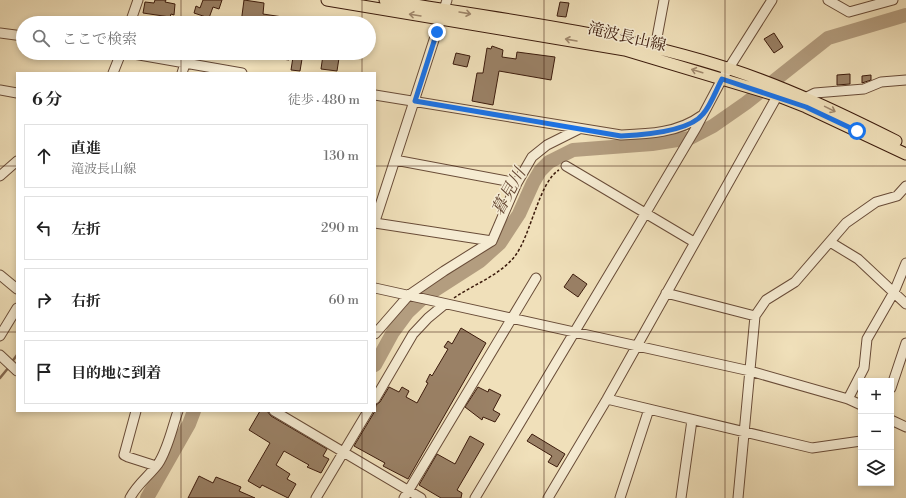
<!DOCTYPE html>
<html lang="ja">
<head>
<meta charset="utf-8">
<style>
	body { margin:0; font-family:"Libre Bodoni","Noto Serif JP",serif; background:#f6f6f6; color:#222 }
	.controls { position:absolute; right:12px; bottom:12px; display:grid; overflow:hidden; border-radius:0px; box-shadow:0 2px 6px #0003 }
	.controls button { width:36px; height:36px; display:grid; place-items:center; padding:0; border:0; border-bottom:1px solid #e0e0e0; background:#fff; color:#222; font:20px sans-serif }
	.stop { position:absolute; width:12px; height:12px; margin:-9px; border:3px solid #1a73e8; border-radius:50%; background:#fff }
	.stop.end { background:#1a73e8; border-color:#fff; box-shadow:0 1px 4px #0008 }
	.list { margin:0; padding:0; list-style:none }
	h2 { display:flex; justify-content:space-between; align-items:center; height:52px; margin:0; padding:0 16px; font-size:17px }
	h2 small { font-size:13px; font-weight:400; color:#767676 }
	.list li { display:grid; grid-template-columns:26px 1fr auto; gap:12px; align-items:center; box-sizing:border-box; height:64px; margin:0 8px 8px; padding:0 8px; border:1px solid #e0e0e0; border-radius:0px }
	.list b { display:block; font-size:15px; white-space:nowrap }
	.list p { margin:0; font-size:13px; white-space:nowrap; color:#767676 }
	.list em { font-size:13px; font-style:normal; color:#767676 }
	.icon { flex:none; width:22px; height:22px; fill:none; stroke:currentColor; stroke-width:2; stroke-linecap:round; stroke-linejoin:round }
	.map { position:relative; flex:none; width:906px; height:498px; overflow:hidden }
	.search { position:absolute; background:#fff; box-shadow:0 2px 6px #0003; left:16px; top:16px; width:360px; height:44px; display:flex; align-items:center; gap:10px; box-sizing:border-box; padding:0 14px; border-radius:22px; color:#767676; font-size:15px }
	.panel { position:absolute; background:#fff; box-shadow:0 2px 6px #0003; left:16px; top:72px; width:360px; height:340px; border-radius:0px }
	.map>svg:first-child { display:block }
</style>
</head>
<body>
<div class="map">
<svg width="906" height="498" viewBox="0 0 906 498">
	<rect width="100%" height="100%" fill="#f0e0ba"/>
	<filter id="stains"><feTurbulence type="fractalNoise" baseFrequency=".005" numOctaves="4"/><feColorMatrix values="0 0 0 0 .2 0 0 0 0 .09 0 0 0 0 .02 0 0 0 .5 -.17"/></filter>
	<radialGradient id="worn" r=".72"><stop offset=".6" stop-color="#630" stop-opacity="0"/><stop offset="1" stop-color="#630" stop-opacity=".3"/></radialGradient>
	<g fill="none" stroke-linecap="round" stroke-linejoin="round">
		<!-- stream -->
		<path stroke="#836951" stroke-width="2.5" d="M11,363L17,355
			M0,378L9,367"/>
		<!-- river -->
		<path stroke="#b39d7f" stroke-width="14" d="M375,365L393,332L407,313L424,297L480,261L500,243L519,214L533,183L540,171L549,162L573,150L652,144L690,138L713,126L746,103L828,38L906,15
			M147,498L189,424L194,411"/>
	</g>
	<!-- building -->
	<path fill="#9a8166" stroke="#3c1b0c" d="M155,0H166L165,2L175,4L174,15L171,14L170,17L143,13L145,2L154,3Z
		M203,0H222L219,9L213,7L209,18L194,13L196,6L200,8Z
		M244,0L264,3L263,14L296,19L295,23H241Z
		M560,2L569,3L566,17L557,16Z
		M774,33L783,47L774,53L764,39Z
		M492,46L503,50L502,57L516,59L517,52L555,57L551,80L499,71L493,105L472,101L477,73H483L487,48L491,49Z
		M269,53H290L289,60L268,57Z
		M456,53L470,56L467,67L453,64Z
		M323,55L339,58L337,71L321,69Z
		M293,57L302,59L300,71L291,70Z
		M850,74V84L837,85V75Z
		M871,75V80L862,83V76Z
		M573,274L587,284L578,297L564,287Z
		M461,328L486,343L408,479L383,466L385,463L354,446L375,411L376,405L380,402L389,387L399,392L402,387L409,391L406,397L417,403L428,383L426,382L430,374L432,376L448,349L444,347L448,341L452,344Z
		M478,387L488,392L489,389L501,395L493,410L500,414L495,422L483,417L482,420L465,407Z
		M260,411H267L271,416L327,449L323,456L329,459L321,473L307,467L309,465L284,451L276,465L290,474L287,479L296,484L288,498L262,485L260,488L248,481L270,443L249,430Z
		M532,434L565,454L557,467L548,462L552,456L527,441Z
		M470,436L484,444L457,490L462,493L461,498H441L419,485L437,454L455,464Z
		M199,476L213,483L216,477L241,487L239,491L255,498H188Z"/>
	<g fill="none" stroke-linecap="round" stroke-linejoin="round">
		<!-- minor casing -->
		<g stroke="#694c38" stroke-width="11">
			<path id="minor" d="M828,0L849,12L893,0
				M130,23L138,0
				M0,33L23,36
				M655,48L664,0
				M128,53L242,73
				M113,73L121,53
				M182,73L185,64
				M0,90L17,93
				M375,95L621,135C648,134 678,133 701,116
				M807,97L815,93L864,89L881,82L906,80
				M395,160L517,183
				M566,166L694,242
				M0,176L17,161
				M375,221L447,0
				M375,223L492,241
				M830,242L858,259L906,304
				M0,275L17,289
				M375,288L750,371L848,399L861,405
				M666,293L755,316
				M375,334L409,295L444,271L492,241L517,183L532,157L547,145L579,129
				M0,336L17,308
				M0,355L17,371
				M891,388L906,343
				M375,399L413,334L428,318L445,304
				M607,399L812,448L861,441
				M848,399L864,368L867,339L894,292L906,263
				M136,411L124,455L128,457L156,466
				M274,411L421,498
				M891,420L906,427
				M130,498C137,484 149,476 158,464C168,449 172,428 178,411
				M316,498L368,411
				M404,498L536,278
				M475,498L635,231L696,128L722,79L772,0
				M548,498L607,399L780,91
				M620,498L649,409
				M681,498L692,420
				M738,498L755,316L766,300L795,282L846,223L876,202L897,196L906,186"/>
		</g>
		<!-- major casing -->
		<g stroke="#3c1b0c" stroke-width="13">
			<path id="major" d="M327,0L625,50L778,96L806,107L906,154
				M385,0C498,19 621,33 730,69C788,88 842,114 896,141"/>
		</g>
		<!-- path -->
		<path stroke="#3c1b0c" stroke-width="1.5" stroke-dasharray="3 2" stroke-linecap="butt" d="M454,298C474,284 499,276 515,256C531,235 539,182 559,170"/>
		<!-- minor -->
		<use href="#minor" stroke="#f5ebd2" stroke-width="9"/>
		<!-- major -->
		<use href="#major" stroke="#f0e0ba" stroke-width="11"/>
	</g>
	<!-- one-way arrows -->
	<defs><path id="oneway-shaft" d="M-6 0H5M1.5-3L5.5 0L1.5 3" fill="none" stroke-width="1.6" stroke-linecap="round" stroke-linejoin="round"/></defs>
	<g stroke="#9f876c">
		<use href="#oneway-shaft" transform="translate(465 13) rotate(10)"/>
		<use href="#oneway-shaft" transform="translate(415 15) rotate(-171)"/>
		<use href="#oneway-shaft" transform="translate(571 40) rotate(-170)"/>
		<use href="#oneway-shaft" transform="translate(697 71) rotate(-163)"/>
		<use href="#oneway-shaft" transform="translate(830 109) rotate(26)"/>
	</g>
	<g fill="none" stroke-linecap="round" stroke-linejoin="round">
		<!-- route -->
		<path stroke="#1a73e8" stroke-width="5" d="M437,32L415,101L621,136C642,135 689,132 703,114C711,105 716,90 722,79L806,107L857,131"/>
	</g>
	<!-- grid -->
	<path fill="none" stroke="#3c1b0c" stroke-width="1" stroke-opacity="0.55" d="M181,0V23M362,0V23M544,0V498M725,0V498M181,53V73M362,53V73M0,166H17M375,166H906M0,332H17M375,332H906M181,411V498M362,411V498"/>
	<g text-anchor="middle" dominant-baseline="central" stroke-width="3" stroke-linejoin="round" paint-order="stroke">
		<!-- street labels -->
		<g font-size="16" fill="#3c1b0c" stroke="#f5ebd2">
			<text transform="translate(627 37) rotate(13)">滝波長山線</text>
		</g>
		<!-- water labels -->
		<g font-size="17" font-style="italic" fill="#664834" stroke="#f5ebd2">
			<text transform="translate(509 192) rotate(-61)">暮見川</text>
		</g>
	</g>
	<rect width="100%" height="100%" filter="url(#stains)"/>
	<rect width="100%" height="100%" fill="url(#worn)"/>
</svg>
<div class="controls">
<button>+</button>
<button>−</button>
<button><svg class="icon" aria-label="layers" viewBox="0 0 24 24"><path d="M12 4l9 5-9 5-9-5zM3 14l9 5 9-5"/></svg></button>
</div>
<div class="stop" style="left:857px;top:131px"></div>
<div class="stop end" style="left:437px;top:32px"></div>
<div class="search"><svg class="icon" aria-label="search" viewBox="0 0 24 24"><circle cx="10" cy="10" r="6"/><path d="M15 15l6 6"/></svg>ここで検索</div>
<section class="panel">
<h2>6 分<small>徒歩 · 480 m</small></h2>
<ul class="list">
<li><svg class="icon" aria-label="ahead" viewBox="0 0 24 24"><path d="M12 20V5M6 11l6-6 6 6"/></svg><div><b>直進</b><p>滝波長山線</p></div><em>130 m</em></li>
<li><svg class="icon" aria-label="left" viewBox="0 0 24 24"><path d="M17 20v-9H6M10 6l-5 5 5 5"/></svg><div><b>左折</b></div><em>290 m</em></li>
<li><svg class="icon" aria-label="right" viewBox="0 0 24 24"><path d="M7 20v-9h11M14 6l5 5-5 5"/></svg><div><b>右折</b></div><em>60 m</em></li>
<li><svg class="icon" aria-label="arrive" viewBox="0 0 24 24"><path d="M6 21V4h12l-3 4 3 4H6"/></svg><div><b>目的地に到着</b></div></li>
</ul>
</section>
</div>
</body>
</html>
